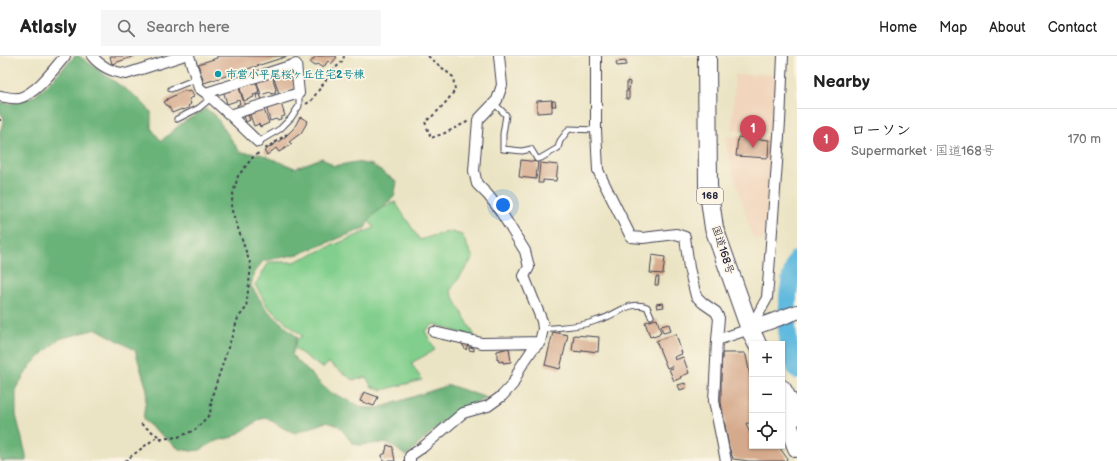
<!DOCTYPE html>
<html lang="en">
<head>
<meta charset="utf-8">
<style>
	body { margin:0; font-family:"Balsamiq Sans","Klee One",sans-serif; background:#f6f6f6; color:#222 }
	.controls { position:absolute; right:12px; bottom:12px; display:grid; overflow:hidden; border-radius:0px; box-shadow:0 1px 3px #0004 }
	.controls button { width:36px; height:36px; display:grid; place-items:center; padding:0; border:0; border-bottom:1px solid #e0e0e0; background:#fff; color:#222; font:20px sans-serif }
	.you { position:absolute; left:503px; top:149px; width:14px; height:14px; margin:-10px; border:3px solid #fff; border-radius:50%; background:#1a73e8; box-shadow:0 0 0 6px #1a73e833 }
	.badge { display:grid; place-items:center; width:26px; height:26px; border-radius:50%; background:#d1495b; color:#fff; font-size:13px; font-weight:700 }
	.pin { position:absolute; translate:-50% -33px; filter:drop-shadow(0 1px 2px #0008) }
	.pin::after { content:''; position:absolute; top:21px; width:14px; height:12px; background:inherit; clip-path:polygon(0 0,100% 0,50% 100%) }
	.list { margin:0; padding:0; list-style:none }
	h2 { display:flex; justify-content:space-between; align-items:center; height:52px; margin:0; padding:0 16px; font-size:17px }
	h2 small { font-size:13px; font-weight:400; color:#767676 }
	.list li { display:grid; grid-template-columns:26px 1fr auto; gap:12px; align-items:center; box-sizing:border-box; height:60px; padding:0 16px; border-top:1px solid #e0e0e0 }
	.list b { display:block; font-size:15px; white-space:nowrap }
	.list p { margin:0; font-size:13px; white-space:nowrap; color:#767676 }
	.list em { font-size:13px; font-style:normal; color:#767676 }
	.icon { flex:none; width:22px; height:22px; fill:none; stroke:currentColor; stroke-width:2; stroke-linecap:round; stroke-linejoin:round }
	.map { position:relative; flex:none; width:797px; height:405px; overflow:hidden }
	header { display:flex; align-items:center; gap:24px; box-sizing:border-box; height:56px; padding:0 20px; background:#fff; border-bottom:1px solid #e0e0e0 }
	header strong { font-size:19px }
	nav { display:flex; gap:22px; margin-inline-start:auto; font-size:14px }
	.search { width:280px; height:36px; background:#f6f6f6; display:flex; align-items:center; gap:10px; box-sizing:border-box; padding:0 14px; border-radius:0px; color:#767676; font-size:15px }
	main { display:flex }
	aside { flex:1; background:#fff }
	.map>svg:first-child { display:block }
</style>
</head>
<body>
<header>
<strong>Atlasly</strong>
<div class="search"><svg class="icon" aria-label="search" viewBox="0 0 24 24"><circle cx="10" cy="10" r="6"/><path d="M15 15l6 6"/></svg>Search here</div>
<nav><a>Home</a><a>Map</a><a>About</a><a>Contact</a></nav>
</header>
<main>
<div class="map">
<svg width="797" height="405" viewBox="0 0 797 405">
	<rect width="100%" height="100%" fill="#fcf5e5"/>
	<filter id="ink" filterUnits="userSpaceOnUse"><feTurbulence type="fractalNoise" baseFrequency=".025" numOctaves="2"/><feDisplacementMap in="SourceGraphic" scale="8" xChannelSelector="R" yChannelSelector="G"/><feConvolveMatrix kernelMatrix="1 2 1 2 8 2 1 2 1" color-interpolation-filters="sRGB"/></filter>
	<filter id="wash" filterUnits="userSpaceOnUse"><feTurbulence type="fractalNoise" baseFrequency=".012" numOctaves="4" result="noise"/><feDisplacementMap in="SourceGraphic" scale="16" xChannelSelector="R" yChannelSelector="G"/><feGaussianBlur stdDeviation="0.9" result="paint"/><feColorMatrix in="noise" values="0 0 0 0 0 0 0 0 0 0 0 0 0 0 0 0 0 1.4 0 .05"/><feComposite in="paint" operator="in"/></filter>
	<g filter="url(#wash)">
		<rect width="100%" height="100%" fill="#ebe4c4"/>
		<!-- built -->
		<path fill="#f1d5bc" d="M776,18L773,76L732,75L735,19Z
			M726,80H772L764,184L753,182L729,102L726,88Z"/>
		<!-- green -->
		<path fill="#82cf8d" stroke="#527864" d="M395,146L420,184L448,175L462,179L473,202L450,235L476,282L434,268L425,275L435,294L411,307L422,324L382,334L372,331L366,321L353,324L329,307L322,312L290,289L302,280L268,251L255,229L269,206H294L374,172L366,160Z"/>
		<!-- forest -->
		<path fill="#69b278" stroke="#466a5a" d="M75,0H79L139,43L151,56V72L161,85L182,67L206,53L214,58L240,96L260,98L295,112L322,102L334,110L356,106L372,109L397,126L394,141L372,160L365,172L299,198L263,205L254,217L251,230L267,254L297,281L292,299L328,335L364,352H379L449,329L487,342L463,353L443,366L406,400L390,388L381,387L360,389L353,388L339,370L326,366L295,377L285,373L267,362L261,363L233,381L216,385L200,394L191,395L179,393L143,364L147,334L135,294L97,273L59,283L31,309L16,332V359L26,399V405H0V74L1,73L4,62L0,56V46L10,48L35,40L51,25Z"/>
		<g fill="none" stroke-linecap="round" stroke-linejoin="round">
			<!-- river -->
			<path stroke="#61b9de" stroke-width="18" d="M797,203L791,220L788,240L787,273L789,289L797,314"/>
		</g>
		<g id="blocks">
			<!-- building -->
			<path fill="#d5a98b" d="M110,0H135L112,8Z
				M217,0H288L204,27L198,8L217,2Z
				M316,0H335L337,1L331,8L328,5L323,12L317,8L314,10L310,7Z
				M626,5V9L617,10L616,6Z
				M288,13L291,24L293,23L294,33L279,38L273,18Z
				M272,19L276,34H275L276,37L272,38L270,36L261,39L256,23Z
				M627,25L630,26L629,34H627Z
				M256,26L259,36H257V38L253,39L254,41L244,45L239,29Z
				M238,29L245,50L238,52L237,49L240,48L239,44L227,48L223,34Z
				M186,34L187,36L191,34L194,41L189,43L191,48L188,50L189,52L182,54V53L172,57L169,51H168L164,46L166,45V44H167V43Z
				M626,35H629V43H626Z
				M260,38L262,44L258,46L256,39Z
				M552,44V56L537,57V45Z
				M552,45H555L556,50H552Z
				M281,47L285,60L281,61V63L277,64L276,63L270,65L266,50Z
				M263,51L269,67L260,71L259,68L254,70L249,56Z
				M247,56L250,64L246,66L243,57Z
				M300,61L308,65L301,77L289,86L292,88L279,96L276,92L267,99L264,95L285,81L294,72Z
				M738,81L769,84L768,102L736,100Z
				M521,104L538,106L536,123L519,121Z
				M540,107L558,109L556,125L543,124V127H538Z
				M652,199L665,201L663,218L650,217Z
				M656,221H659L658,229H655Z
				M663,247L664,251L657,252L656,248Z
				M657,263L661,277L659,278V279L653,281V280L650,281L645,266Z
				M669,268L671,275L663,277L661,270Z
				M553,276L568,279L560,313L545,309Z
				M676,278L682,298L674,301L675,304L683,301L689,317L680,321L681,322L674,325L669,313L673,312L672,310L667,312L656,285Z
				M574,279L599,281L598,296L582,294V296L572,295Z
				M460,285L468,287L466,294Z
				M469,291L474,292V295L469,294Z
				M509,292L511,306L503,307V305L499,306L498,303L497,304V295Z
				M722,297H745V299H746L752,330V367H746L752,383V390L779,391L787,402L786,405H749L733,403L729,391L721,347V304H722Z
				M685,327L686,332L680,334L678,329Z
				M364,336L378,341L374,350L360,345Z
				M387,389L393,391V394L395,405H383L382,399L386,397L385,395H386Z"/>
		</g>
	</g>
	<g filter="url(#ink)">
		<use href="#blocks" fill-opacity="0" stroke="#403f50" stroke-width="1"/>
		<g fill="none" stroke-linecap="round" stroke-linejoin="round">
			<!-- lane casing -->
			<g stroke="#403f50" stroke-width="7">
				<path id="lane" d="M171,33L196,23
					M494,47L506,59L503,78V93L522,95L531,93L537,103L541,102L558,92L560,85L569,73L596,74
					M177,63L199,52L211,42
					M258,86L280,73L291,62L299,50V37
					M543,273C559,271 575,271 589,267C595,265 602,263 607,261C620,255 633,245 647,251L651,260"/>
			</g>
			<!-- street casing -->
			<g stroke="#403f50" stroke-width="12">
				<path id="street" d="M92,0C100,10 113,16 126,18L182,0
					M189,0L199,32L206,37L296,8L299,37L230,59
					M596,0V74L598,114L602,123L631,181L643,182L676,178L685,181L689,212L696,240L703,247L716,256L719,262L717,284
					M206,37L230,59L258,86
					M0,40C6,41 13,43 19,42C37,37 53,14 65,0
					M434,276L482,287L540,286
					M410,405V400L423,391L463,357L488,350L502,340L513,328L520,312L532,294L540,286L543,273L542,265L524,220L529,211L525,195L499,153L488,139L477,128L474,115L478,64L497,44L502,29L499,0
					M726,405L714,345L717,284L750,273L767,242L780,66L783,0"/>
			</g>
			<!-- secondary casing -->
			<g stroke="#403f50" stroke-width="16">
				<path id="secondary" d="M750,273L797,256"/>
			</g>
			<!-- highway casing -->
			<g stroke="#403f50" stroke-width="20">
				<path id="highway" d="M707,0L708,130L714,172L750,273L757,288
					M782,333L797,360
					M782,353L797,392"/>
			</g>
			<!-- path -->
			<path stroke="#403f50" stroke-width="2" stroke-dasharray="3 3" stroke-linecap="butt" d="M428,0L453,21L455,34C446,47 437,57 425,66L431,82L445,77L469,65
				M306,48L311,45L333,14L343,5L344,0
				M0,63V65
				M265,93L287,78
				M141,368L158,380L164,387
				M160,383L178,381L195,374L210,358L212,340L238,262L246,252L251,210L231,152L233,138L238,120L253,101L260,96
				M125,405L158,380"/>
			<!-- lane -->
			<use href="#lane" stroke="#fff" stroke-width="5"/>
			<!-- street -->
			<use href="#street" stroke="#fff" stroke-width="10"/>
			<!-- secondary -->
			<use href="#secondary" stroke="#fff" stroke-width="14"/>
			<!-- highway -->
			<use href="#highway" stroke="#fff" stroke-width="18"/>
		</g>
	</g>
	<!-- markers -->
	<circle fill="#0f9aa8" stroke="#fcf5e5" stroke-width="1.5" cx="218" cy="18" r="4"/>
	<g text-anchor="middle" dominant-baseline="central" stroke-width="3.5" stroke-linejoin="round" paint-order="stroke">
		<!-- shield labels -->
		<rect fill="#fcf5e5" stroke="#63616e" stroke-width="1" x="697" y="132" width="26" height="16" rx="3"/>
		<g font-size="10" font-weight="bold" fill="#22223b">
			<text x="710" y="140">168</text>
		</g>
		<!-- culture labels -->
		<g font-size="11" font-weight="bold" fill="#0d838f" stroke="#fcf5e5" text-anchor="start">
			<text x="226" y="18">市営小平尾桜ヶ丘住宅2号棟</text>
		</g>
		<!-- street labels -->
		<g font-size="11" fill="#22223b" stroke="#fcf5e5">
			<text transform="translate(723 194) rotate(72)">国道168号</text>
		</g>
	</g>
</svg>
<div class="controls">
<button>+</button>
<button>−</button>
<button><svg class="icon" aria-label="locate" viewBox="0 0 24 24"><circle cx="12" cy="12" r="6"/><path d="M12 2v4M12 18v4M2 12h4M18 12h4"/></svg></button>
</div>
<div class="you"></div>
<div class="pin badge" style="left:753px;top:92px">1</div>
</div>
<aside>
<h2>Nearby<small></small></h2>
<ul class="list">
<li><span class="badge">1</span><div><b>ローソン</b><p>Supermarket · 国道168号</p></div><em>170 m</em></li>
</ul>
</aside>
</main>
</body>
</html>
